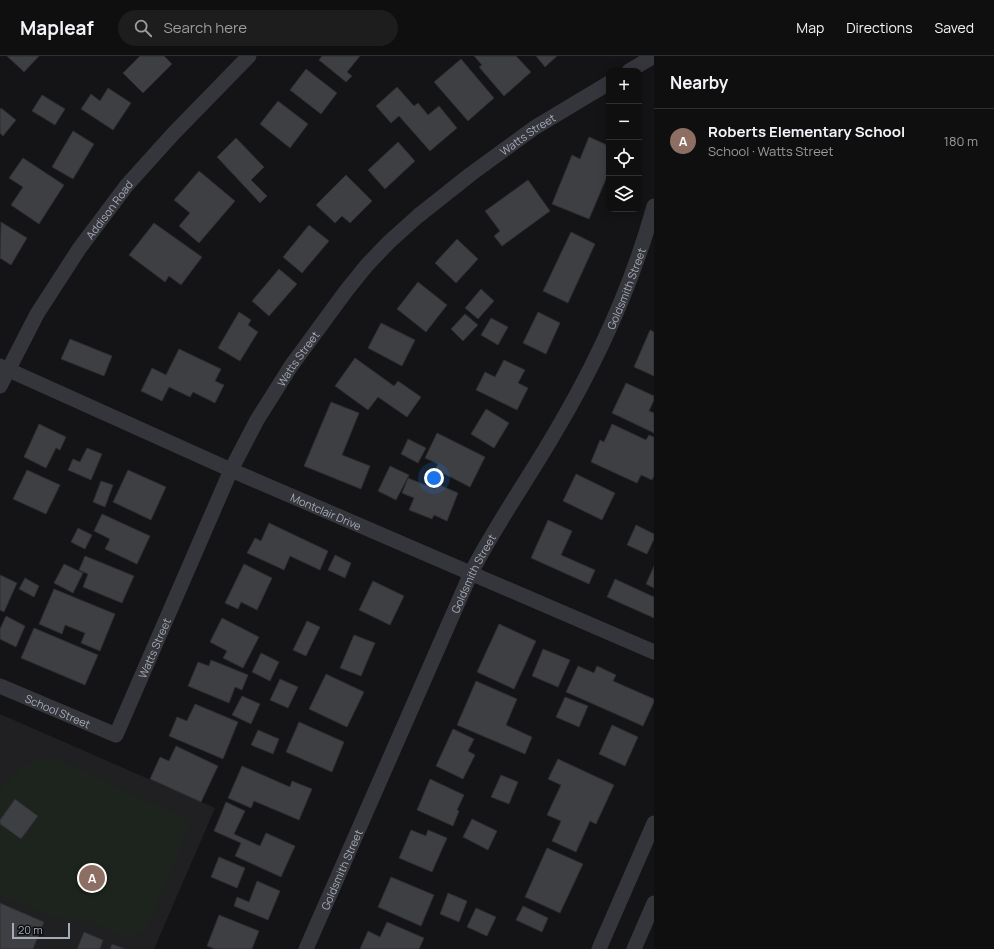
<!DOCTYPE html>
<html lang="en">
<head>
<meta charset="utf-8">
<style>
	body { margin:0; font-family:Manrope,sans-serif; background:#1d1d1e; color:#f1f3f6 }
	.controls { position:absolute; right:12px; top:12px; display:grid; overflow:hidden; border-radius:8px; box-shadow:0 2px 10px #0003 }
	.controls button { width:36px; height:36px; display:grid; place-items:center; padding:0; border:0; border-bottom:1px solid #2f2f30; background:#0f0f10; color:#f1f3f6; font:20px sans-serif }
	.scale { position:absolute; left:12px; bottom:10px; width:58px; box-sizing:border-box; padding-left:4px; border:2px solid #a5aab7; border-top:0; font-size:11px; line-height:14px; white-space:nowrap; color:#a5aab7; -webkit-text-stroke:3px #0f0f11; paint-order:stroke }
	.you { position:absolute; left:434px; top:422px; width:14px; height:14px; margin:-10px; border:3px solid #fff; border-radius:50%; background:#1a73e8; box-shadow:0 0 0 6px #1a73e833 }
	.badge { display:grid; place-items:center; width:26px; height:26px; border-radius:50%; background:#ea580c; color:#fff; font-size:13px; font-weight:700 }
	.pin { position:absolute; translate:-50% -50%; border:2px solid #fff; box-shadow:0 1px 4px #0006 }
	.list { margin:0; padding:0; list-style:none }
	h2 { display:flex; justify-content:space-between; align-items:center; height:52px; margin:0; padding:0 16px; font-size:17px }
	h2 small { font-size:13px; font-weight:400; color:#9b9c9f }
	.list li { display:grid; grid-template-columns:26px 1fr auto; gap:12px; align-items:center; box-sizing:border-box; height:64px; padding:0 16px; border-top:1px solid #2f2f30 }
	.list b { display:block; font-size:15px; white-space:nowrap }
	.list p { margin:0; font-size:13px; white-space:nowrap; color:#9b9c9f }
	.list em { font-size:13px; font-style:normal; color:#9b9c9f }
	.icon { flex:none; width:22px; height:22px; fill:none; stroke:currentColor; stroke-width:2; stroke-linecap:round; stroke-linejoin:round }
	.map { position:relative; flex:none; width:654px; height:893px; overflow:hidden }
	header { display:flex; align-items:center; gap:24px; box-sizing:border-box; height:56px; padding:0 20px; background:#0f0f10; border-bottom:1px solid #2f2f30 }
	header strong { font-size:19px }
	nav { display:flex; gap:22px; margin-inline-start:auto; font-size:14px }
	.search { width:280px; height:36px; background:#1d1d1e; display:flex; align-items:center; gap:10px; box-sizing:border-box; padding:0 14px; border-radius:22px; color:#9b9c9f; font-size:15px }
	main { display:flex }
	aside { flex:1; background:#0f0f10 }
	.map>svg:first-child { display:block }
</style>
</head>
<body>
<header>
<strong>Mapleaf</strong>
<div class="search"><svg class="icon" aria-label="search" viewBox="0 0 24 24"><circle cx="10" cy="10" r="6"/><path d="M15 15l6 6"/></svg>Search here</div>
<nav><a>Map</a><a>Directions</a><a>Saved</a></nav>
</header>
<main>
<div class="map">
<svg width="654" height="893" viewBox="0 0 654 893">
	<rect width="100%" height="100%" fill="#141416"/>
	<!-- built -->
	<path fill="#202023" d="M0,658L215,752L154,893H0Z"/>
	<!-- green -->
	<path fill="#1c241d" d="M40,703H55L68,708L182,761L187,767V775L151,863C146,871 140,878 130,880C118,882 99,868 87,864C77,861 67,865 57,862C38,856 19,846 0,838V736L4,730L21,712Z"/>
	<!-- building -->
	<path fill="#3e3f43" stroke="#2e2e32" d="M7,0H39L24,16Z
		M140,0H164L172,8L143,37L123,17Z
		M322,0H360L347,16L352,20L346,26L319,4Z
		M474,0H516L531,16L504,40L479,11L482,9Z
		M536,0H557L545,11Z
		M461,3L494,42L468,65L434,26Z
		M306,13L337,37L321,58L290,34Z
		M397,31L414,50L418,47L428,59L439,50L457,72L430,95L399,60L391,67L376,50Z
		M108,32L131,47L113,74L81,53L91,38L100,45Z
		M42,39L65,53L55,69L32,55Z
		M278,45L308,68L290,92L260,68Z
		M1,52L16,64L3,80L0,77V54Z
		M73,75L94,88L73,123L52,111Z
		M589,81L609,90V116L589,163L552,148L572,99L580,103Z
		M236,82L264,111L251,124L267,140L260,147L217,101Z
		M398,86L415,105L385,133L368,114Z
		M23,102L64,129L39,168L11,149L23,131L9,122Z
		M199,115L235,145L199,187L179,170L190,157L174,144Z
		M346,119L372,145L350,167L342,160L335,167L316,149Z
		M528,124L550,155L502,190L494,180L500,175L485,155Z
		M1,166L27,182L11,209L0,202Z
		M154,167L202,201L181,229L169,220L165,226L129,199Z
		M309,169L329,185L302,217L283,201Z
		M571,176L595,188L568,247L543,235Z
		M457,183L478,203L456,227L435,207Z
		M279,213L297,228L269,260L252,245Z
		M418,226L447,249L426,276L397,253Z
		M481,233L494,245L478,263L465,252Z
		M239,256L251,264L248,269L258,276L240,305L218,292Z
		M538,256L560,267L546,298L523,287Z
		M465,258L478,269L463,285L451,273Z
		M491,262L508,271L498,289L481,279Z
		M381,267L415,284L402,310L368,292Z
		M650,274L654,276V320L634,311Z
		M70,283L112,300L104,320L61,303Z
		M179,293L221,313L215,325L224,329L215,347L193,336L190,341L169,331L162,345L141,335L152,312L166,319Z
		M355,302L394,330L398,325L421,341L407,361L378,341L368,354L335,330Z
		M504,304L525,314L518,327L528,332L517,354L476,334L485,316L495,321Z
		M626,327L654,340V344L649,355L654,357V377L612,357Z
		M331,346L359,357L342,399L370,410L361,433L304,410Z
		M486,353L509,367L494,392L471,378Z
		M39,368L66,381L60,394L56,392L46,412L24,401Z
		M612,368L646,384L649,379L654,381V420L652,424L641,419L637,427L591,406L600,384L604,386Z
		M437,377L485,401L470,431L435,413L438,408L425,402Z
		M408,383L426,392L418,407L401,398Z
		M87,392L102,398L91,424L68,414L73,403L80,406Z
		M390,410L409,419L396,444L378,435Z
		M27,414L60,429L46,458L13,443Z
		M128,414L166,431L151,464L113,446Z
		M576,418L615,437L602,464L563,445Z
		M408,422L435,433L437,428L458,437L447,465L434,459L432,463L409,454L414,442L402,437Z
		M101,425L113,429L105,451L93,446Z
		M102,458L150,480L137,508L105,493L110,483L94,475Z
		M548,464L572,475L561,499L595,514L589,528L531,502Z
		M269,467L328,495L320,514L290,500L284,514L247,497L255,482L261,485Z
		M636,469L654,478V483L647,498L627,489Z
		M78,472L92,479L85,493L71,486Z
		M335,499L351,507L345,522L328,514Z
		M85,500L134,520L122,547L83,531L88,518L79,514Z
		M64,508L83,517L73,537L54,527Z
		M244,508L272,522L257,554L241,546L238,553L225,547Z
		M654,510V532L646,528Z
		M0,519L17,527L4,556L0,554Z
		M25,522L39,530L34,541L19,533Z
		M615,523L654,541V562L607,541Z
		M373,525L404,540L390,569L359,554Z
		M54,533L115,558L100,595L81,587L85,577L65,569L62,578L39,568Z
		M6,560L25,570L16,591L0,583V573Z
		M222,562L259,581L243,612L223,602L227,595L210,586Z
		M307,565L320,571L306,600L293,594Z
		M499,568L536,585L514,633L477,616Z
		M34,572L98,599L85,629L21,602Z
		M354,579L375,587L361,620L340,612Z
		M543,593L570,604L558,631L532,620Z
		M261,597L279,606L270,625L252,616Z
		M211,604L248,619L242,634L235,631L229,647L188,630L198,606L209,610Z
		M578,610L594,617L597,610L616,619L613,625L654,643V646L643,670L566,636Z
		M326,618L364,636L347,671L309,653Z
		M280,623L298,631L288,652L270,644Z
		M476,625L517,643L506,669L532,681L525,698L457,669Z
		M242,640L260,648L251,668L232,659Z
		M565,641L588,650L579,671L556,661Z
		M195,648L238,666L223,703L169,680L177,661L187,665Z
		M299,666L344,686L332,716L286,696Z
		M612,669L638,681L625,710L599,698Z
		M453,673L474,683L468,695L475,699L463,723L436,710Z
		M258,674L279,683L273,698L251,689Z
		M176,690L218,710L201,746L150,723L160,701L169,705Z
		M558,703L614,729L596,768L590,765L576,796L552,785L561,765L547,759L561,729L548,723Z
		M242,710L290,731L292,725L312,733L299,764L254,745L251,752L228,742Z
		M501,719L518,726L509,748L491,741Z
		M430,723L464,739L457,754L459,755L453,770L417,754Z
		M15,743L38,760L21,783L0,768V764Z
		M226,746L245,755L234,778L260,790L266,777L295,790L281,821L235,800L241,787L214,775Z
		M472,763L497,775L488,794L463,781Z
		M411,774L426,780L428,774L447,782L432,816L399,802Z
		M547,792L583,808L560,857L525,841Z
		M219,801L245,812L237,832L211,821Z
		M391,821L434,839L421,870L378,851Z
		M257,825L280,835L268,864L234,850L237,841L249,846Z
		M448,837L467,845L459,866L440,858Z
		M0,847L44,866L33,893H0Z
		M523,850L548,862L542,876L516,864Z
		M476,852L496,861L487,880L467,871Z
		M219,859L259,875L252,893H215L207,890Z
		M387,866L424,882L419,893H360L368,875L380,881Z
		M84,876L103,884L100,893H77Z
		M112,888L125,893H110Z"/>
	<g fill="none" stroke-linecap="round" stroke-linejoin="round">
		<!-- minor -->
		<g stroke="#35363b" stroke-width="15">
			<path d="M629,15L654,0"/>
			<path id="s1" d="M0,310L231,414L654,596"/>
			<path id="s2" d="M0,330L37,258L79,193L127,129L173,78L249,0"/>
			<path id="s3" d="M0,630L116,679L231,414L257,364L291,310L346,235L367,209L389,186L418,160L471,118L534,72L609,27"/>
			<path id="s4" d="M306,893L471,517C495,470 526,426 553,380C596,308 632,230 654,150"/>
			<path d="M599,893L654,767"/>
			<path d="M634,893L654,847"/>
		</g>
	</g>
	<g text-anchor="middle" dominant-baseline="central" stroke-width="3" stroke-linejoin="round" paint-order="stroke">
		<!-- street labels -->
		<g font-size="11" fill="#a5aab7" stroke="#0f0f11">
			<text stroke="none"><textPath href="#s3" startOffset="869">Watts Street</textPath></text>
			<text stroke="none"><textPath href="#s2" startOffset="208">Addison Road</textPath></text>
			<text stroke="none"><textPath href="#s4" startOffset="735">Goldsmith Street</textPath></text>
			<text stroke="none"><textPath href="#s3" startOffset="545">Watts Street</textPath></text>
			<text stroke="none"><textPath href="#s1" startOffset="357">Montclair Drive</textPath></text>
			<text stroke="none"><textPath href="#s4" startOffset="411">Goldsmith Street</textPath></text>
			<text stroke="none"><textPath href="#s3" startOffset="221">Watts Street</textPath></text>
			<text stroke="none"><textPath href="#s3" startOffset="63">School Street</textPath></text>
			<text stroke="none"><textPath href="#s4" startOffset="87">Goldsmith Street</textPath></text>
		</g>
	</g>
</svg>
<div class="controls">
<button>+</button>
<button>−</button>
<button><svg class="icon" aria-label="locate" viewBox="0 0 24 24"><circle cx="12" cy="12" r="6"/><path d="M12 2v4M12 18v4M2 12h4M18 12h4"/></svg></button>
<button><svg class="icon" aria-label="layers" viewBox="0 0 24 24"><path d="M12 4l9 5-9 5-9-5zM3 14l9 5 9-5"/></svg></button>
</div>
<div class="scale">20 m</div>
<div class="you"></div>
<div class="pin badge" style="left:92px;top:822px;background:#8d6e63">A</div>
</div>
<aside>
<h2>Nearby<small></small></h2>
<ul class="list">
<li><span class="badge" style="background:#8d6e63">A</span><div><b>Roberts Elementary School</b><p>School · Watts Street</p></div><em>180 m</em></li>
</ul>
</aside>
</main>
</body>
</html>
